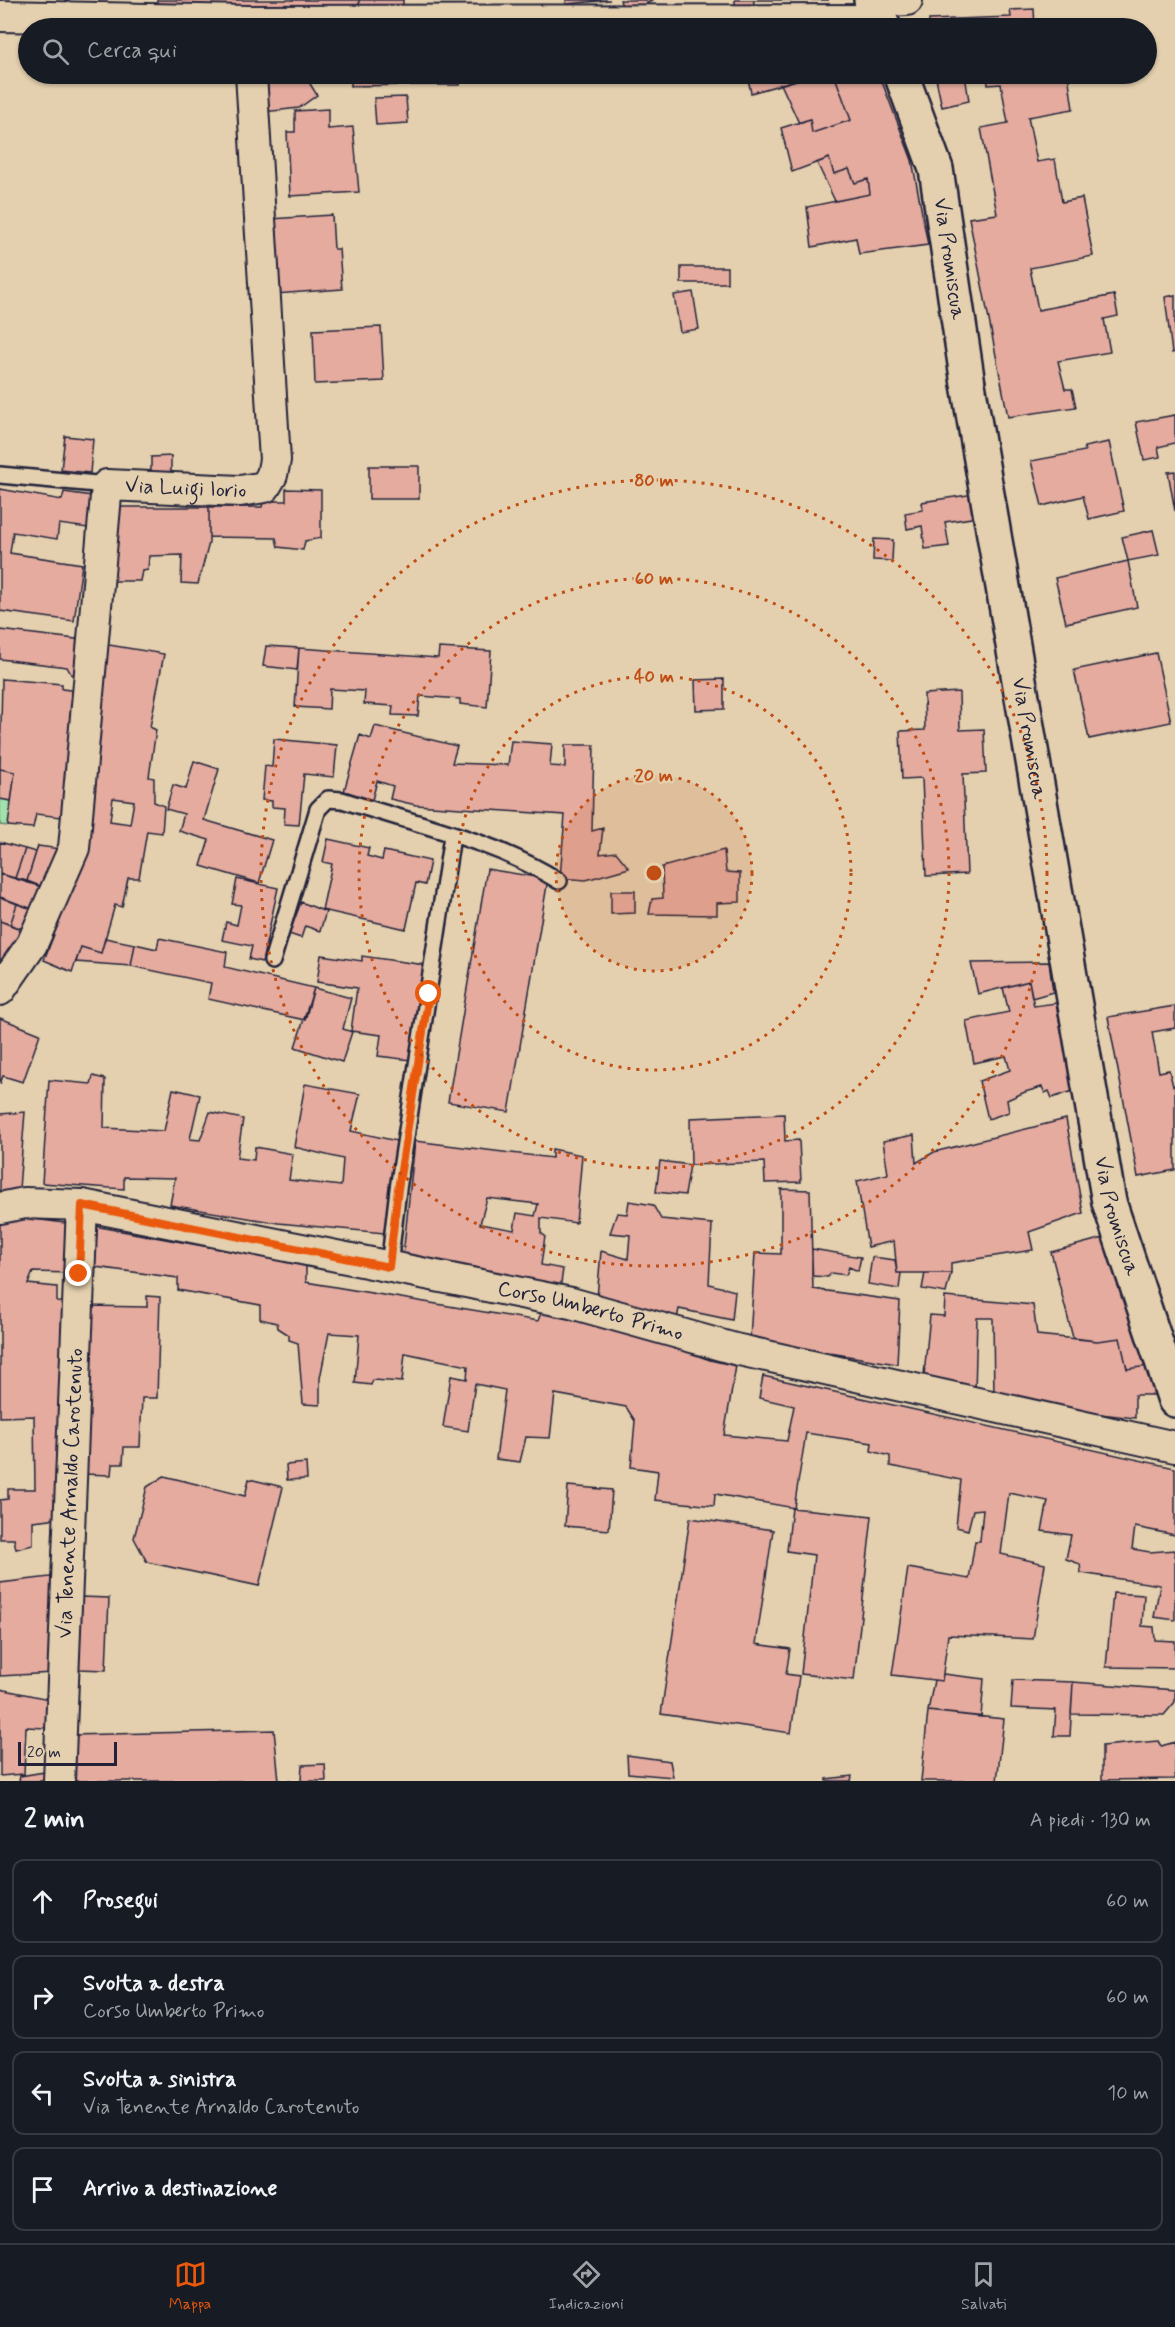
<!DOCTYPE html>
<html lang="it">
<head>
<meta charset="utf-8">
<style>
	body { margin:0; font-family:Mynerve,sans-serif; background:#20242c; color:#f1f3f6 }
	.scale { position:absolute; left:18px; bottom:15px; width:99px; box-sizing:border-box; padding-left:6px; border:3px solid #22223b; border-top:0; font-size:16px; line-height:21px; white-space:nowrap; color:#22223b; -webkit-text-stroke:4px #e4d0ae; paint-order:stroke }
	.stop { position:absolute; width:18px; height:18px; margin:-14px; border:4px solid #ea580c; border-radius:50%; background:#fff }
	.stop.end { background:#ea580c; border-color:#fff; box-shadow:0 2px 6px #0008 }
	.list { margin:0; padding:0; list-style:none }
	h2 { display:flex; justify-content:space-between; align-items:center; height:78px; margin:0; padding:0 24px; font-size:26px }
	h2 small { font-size:20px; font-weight:400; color:#9ea1a6 }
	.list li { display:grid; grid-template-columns:39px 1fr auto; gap:18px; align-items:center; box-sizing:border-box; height:84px; margin:0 12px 12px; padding:0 12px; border:2px solid #363941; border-radius:12px }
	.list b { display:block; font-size:22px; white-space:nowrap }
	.list p { margin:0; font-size:20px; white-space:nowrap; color:#9ea1a6 }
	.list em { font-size:20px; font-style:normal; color:#9ea1a6 }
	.icon { flex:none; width:33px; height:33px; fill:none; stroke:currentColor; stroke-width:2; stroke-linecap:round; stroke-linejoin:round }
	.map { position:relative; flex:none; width:1175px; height:1781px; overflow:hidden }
	.search { position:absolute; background:#171b24; box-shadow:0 2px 4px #0004; left:18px; right:18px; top:18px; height:66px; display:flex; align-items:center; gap:15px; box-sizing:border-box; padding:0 21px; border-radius:33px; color:#9ea1a6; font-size:22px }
	.sheet { height:462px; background:#171b24 }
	nav { display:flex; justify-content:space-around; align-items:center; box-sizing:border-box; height:84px; border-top:2px solid #363941; background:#171b24; font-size:16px; color:#9ea1a6 }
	nav a { display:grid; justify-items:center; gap:3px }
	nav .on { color:#ea580c }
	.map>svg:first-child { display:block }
</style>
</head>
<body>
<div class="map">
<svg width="1175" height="1781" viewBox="0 0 1175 1781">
	<rect width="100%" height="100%" fill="#e4d0ae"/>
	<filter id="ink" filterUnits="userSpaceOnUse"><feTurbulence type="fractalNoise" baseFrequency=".0167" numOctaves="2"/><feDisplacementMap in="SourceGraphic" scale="12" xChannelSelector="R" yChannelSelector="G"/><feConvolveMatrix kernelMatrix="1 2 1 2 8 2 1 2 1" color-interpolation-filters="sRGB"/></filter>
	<g filter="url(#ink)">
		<!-- green -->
		<path fill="#a2e1aa" stroke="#628272" stroke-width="1.5" d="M0,769L15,772L8,826L0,825Z"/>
		<!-- building -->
		<path fill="#e4ab9e" stroke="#22223b" stroke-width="1.5" fill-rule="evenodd" d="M157,0H359V10L157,14Z
			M359,0H403V10H359Z
			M566,0H610L566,4Z
			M620,0H651L652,1L624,13Z
			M735,0H829H754L753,10H735Z
			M1034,9L1035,28H929V20L1011,17L1010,10Z
			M262,74H304L317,95L299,108L264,112Z
			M351,74H410V85L351,86Z
			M410,74H427V85H410Z
			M427,74H460V85H427Z
			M570,74H596V81H570Z
			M747,74H818L751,93Z
			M818,74H834L851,120L812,133L810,119L799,123L781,84Z
			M834,74H879L912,160L928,245L859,254L856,238L812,247L807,207L870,194L868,179L855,183L849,169L834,174L829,158L792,172L781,128L810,119L812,133L851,120Z
			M935,74H973L965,75L969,101L942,107Z
			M987,74H1068L1073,109L1028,117L1037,162L1055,159L1062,202L1082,198L1093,256L1030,268L1036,299L1038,310L1114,295L1118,316L1104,319L1110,352L1058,361L1065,389H1072L1076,407L1008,417L969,218L997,214L981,128L1008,123L1001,84L988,85Z
			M406,97L408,123L376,125L374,98Z
			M328,109V129L353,127L359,192L290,196L287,132H295V111Z
			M829,158L834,174L849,169L855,183L868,179L870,194L835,201L817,163Z
			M332,215L334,249H339L342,289L275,294L270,219Z
			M681,267H727V283H681Z
			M693,292L699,329L680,332L674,295Z
			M1175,295V352L1172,353L1165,297Z
			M381,327L384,381L315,384L313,330Z
			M1175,415V443L1158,447L1160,457L1144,460L1136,422Z
			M65,436L93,439L90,473L61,470Z
			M1109,442L1124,511L1089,519L1083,496L1042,506L1031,461L1085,451L1084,447Z
			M171,456V484L151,485V457Z
			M369,466H419V499H369Z
			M1175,471V511L1168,472Z
			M0,489L62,500L64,492L92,496L88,528L59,524L57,539L13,532L10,553L82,564L74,621L0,611Z
			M286,489L321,490V538L305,541L303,550L278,547L276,538L209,537V507H262L263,501H286Z
			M974,494L978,517L945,522L949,546L925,549L922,526L907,529L905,513L923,510L922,502Z
			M114,507H209V543L198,584L181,583L182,555L149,556L148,570L142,571L140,581H107Z
			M1153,530L1159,555L1128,561L1122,537Z
			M874,539L893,540L892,561L873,560Z
			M1128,561L1137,607L1066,623L1055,578Z
			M0,630L84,640L80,676L71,674L67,667L0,659Z
			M103,644L164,654L150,727L156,730L149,777L154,778V802L164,806L162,833L147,831L139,878H128L122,907L115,905L101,953L81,947L72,972L44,960L80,868ZM113,798L134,801L130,824L110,821Z
			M266,646L299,648L297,670L263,666Z
			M299,648L438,658L439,648L491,651L487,707L460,704V699L420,696L418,716L392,715L393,706L364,704L365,691L330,689L329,709L295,707Z
			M1156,653L1171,722L1089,739L1074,670Z
			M2,679L62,684V689L79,691L70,818L36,814L33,828L8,826L15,772L0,769Z
			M724,679V709L696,710L695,680Z
			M959,692L960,730L984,729L986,773L963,774L967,874L926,876L922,778L902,779L900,731L925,730L924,694Z
			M375,726L457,746L452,763L508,765L511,741L552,744L550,766L565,767V745H594L592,831L603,828L600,854L616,852L629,868L586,880L560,878L565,815L416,805L390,799L393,786L377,781L372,800L344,791L360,735L371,739Z
			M274,739L337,745L334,777L304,774L299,825L284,824L285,808L272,807V801L262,800L265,766L272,767Z
			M194,761L219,769L204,820L272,840L259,883L201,866L209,840L179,831L184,814L166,809L173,785L186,789Z
			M0,769L15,772L11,801L0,799Z
			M328,839L369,848L367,856L382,860L384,851L430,861L425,885L416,883L406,929L322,910L332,864L323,862Z
			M0,842L25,849L15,878L0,874Z
			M38,846L68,850L48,889L27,881Z
			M25,849L36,852L27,881L15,878Z
			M724,850L726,872L740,873V902L717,903V915L649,914L652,899L663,898L662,867Z
			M487,869L548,879L509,1112L448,1102Z
			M0,874L48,889L38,911L0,897Z
			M237,879L278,888L262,962L249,959L252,946L222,940L226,922L237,925L241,905L232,904Z
			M611,891H635V913L611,914Z
			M0,897L17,904L10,925L0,921Z
			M301,902L326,912L320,931L305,926L301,938L289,934Z
			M17,904L38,911L28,932L10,925Z
			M0,921L20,928L10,965L0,963Z
			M105,938L135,944L131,966L76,962L81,947L101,953Z
			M159,938L227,952L225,967L314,988L305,1020L208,999L211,983L131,966L135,944L157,949Z
			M321,955L362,961V956L425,965L411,1060L378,1056L381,1035L351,1031L357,988L317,982Z
			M1049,962L1053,992L1032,998L1029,981L978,994L971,963Z
			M1029,981L1034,1006L1056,1003L1073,1091L1052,1098L1049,1091L1045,1093L1042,1087L1025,1092L1007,1100L1009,1112L988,1119L979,1081L1010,1070L1006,1056L974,1063L966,1021L1009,1012L1003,988Z
			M314,988L351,998L343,1029L352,1032L342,1062L295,1047Z
			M1175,1006V1028L1152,1032L1159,1072L1169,1070L1173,1086L1175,1085V1170L1138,1177L1108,1017Z
			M0,1018L40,1034L23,1082L3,1076L0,1084Z
			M93,1076L105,1079L104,1128L164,1131L173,1089L200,1095L190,1139L200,1140L210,1112L243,1119L237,1158L254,1160L255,1147L293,1154L289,1180L341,1186L343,1159L294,1147L305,1084L360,1094L351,1131L397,1141L384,1233L278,1223L170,1205L175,1178L124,1177V1189L42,1183L49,1080L91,1084Z
			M25,1112L19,1189L0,1193V1114Z
			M784,1114L785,1141L799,1140L801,1182L765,1183L764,1162L691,1165L690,1118Z
			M1066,1119L1083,1213L1029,1232L1033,1250L951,1263V1273H897L894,1241L868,1247L857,1181L888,1174L883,1141L914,1135L916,1163L934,1152Z
			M415,1141L552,1158V1149L582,1155L576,1223L541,1218V1233L545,1236L541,1265L563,1269L560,1290L403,1256ZM487,1198L538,1204L535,1216L517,1213L514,1230L480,1224Z
			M660,1161L690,1165L685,1195L656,1192Z
			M781,1189L810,1190L813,1289L900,1301L897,1364L750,1340L755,1253L781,1254Z
			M629,1201L653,1205L661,1219L712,1224L709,1284L735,1291L732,1320L679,1309L677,1319L597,1298L601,1251L628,1259L630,1235L610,1233L617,1213L627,1214Z
			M17,1217L73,1224L71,1273L33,1272L28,1284L57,1287V1302L70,1303L59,1518L33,1521V1545L16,1549L14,1539H0V1500L8,1499V1489H35L34,1416L0,1417V1221Z
			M89,1225L306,1265V1282L538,1321L541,1313L631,1332L710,1360L736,1366L724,1435L787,1441L794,1406L759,1398L763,1376L1175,1468V1535L1135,1527L1132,1549L1150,1552L1175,1550V1620L1154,1617L1160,1585L1081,1573L1080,1564L1066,1559L1071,1535L1042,1531L1048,1501L1009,1493L1001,1554L1045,1564L1033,1639L948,1635L942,1681L892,1675L908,1568L969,1579L975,1541H980L983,1509L973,1510L968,1530L956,1527L961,1480L890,1466V1456L871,1451L872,1443L806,1433L794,1508L715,1494L714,1506L655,1500L658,1471L631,1467L635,1421L626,1407L555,1394L550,1438L526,1437L520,1462L496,1459L505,1390L475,1384L468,1431L443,1427L451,1376L467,1379L468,1366L405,1353L402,1382L373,1380L371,1385L355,1383L359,1335L329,1333L320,1378V1405L303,1404L298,1343L289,1340V1335L278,1328L277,1323L260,1319V1305L178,1290V1278L88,1266Z
			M1107,1237L1148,1366L1127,1369L1120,1338L1097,1341L1073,1338L1051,1252Z
			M812,1249L861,1257L858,1271L849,1267L846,1275L831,1273L828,1277L812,1276Z
			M872,1257L895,1260L897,1273H901L899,1289L868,1284Z
			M925,1273H951L946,1293L922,1289Z
			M147,1296L160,1297L157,1398H142L140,1447H124L123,1464H112L111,1475L82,1474L86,1306L147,1307Z
			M945,1297L1033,1305L1037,1335L1097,1341L1120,1338L1127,1369L1148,1366L1156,1395H1135V1418L1048,1408V1403L994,1398L993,1318H977L975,1392L923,1385L930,1315L944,1316Z
			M306,1463L307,1479L287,1480L286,1465Z
			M164,1476L245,1496L249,1479L283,1487L259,1586L147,1562L134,1538L147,1487Z
			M568,1486L612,1490L609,1530L565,1526Z
			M792,1508L872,1516L854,1680L801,1674L814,1555L787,1551Z
			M690,1518L773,1530L756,1644L790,1649L786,1674L799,1676L791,1733L661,1714Z
			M58,1576L53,1673L0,1676V1583Z
			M1113,1593L1144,1595L1142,1626L1154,1627L1155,1640L1175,1641V1668L1106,1667Z
			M81,1597L109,1598L106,1670L79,1669Z
			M943,1674L984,1679L981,1717L928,1711L934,1680L942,1681Z
			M1013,1680L1073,1682L1070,1736H1054L1056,1710L1011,1708Z
			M1073,1682L1175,1690V1702L1164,1715L1071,1714Z
			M0,1689L49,1699L46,1728L26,1727L24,1774L0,1776Z
			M928,1711L1004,1719L997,1781H921Z
			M274,1730L279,1781H291H69L71,1735Z
			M1158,1741L1161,1746L1175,1742V1779L1102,1780V1746Z
			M627,1755L670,1761L673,1777L628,1773Z
			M325,1764L326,1781H301L302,1765Z
			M45,1772V1781H19L20,1776Z
			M852,1776L851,1781H826V1779Z"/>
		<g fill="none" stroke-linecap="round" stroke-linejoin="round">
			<!-- service casing -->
			<g stroke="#22223b" stroke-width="20">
				<path id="service" d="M0,475L107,485
					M272,961L318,809L328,799L342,800C415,824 494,840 559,881
					M389,1267L398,1189L452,836"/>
			</g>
			<!-- minor casing -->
			<g stroke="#22223b" stroke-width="34">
				<g id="minor">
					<path d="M872,2L907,0"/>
					<path d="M0,16L248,21L881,20"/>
					<path id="s1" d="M0,990L32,944L74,848L107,485L240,491L265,487L272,475L275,460L251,74"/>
					<path id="s2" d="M0,1208L25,1203L82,1205L571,1303L735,1349L1175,1447"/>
					<path id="s3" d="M59,1781L82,1205"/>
				</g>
			</g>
			<!-- tertiary casing -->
			<g stroke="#22223b" stroke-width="38">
				<g id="tertiary">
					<path d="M871,0L884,28"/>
					<path id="s4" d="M901,74L936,169L968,384L1109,1202L1175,1400"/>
				</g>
			</g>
			<!-- service -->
			<use href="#service" stroke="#e4d0ae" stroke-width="15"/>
			<!-- minor -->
			<use href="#minor" stroke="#e4d0ae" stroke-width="30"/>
			<!-- tertiary -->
			<use href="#tertiary" stroke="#e4d0ae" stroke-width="33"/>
		</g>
	</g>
	<g fill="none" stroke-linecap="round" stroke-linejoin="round" filter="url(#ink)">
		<!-- route -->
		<path stroke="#ea580c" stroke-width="8" d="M79,1274L82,1205L389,1267L398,1189L429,994"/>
	</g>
	<!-- distance rings -->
	<circle cx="654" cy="873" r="98" fill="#c04e15" fill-opacity=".12"/>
	<g fill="none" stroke="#c04e15" stroke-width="3" stroke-dasharray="3 6">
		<circle cx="654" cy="873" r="98"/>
		<circle cx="654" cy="873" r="197"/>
		<circle cx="654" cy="873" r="295"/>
		<circle cx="654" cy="873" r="393"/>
	</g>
	<g text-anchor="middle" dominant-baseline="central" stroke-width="4.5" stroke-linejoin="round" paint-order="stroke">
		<!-- street labels -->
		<g font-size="21" fill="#22223b" stroke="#e4d0ae">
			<text stroke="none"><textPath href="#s4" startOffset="192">Via Promiscua</textPath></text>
			<text stroke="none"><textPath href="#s1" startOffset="604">Via Luigi Iorio</textPath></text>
			<text stroke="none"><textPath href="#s4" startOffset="678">Via Promiscua</textPath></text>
			<text stroke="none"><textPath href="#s4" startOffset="1164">Via Promiscua</textPath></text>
			<text stroke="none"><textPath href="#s2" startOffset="602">Corso Umberto Primo</textPath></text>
			<text stroke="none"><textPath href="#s3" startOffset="288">Via Tenente Arnaldo Carotenuto</textPath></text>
		</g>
	</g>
	<circle cx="654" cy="873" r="9" fill="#c04e15" stroke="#e4d0ae" stroke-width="3"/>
	<g font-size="18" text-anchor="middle" font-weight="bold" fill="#c04e15" stroke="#e4d0ae" stroke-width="4.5" stroke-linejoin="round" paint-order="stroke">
		<text x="654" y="486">80 m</text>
		<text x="654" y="584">60 m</text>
		<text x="654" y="682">40 m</text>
		<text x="654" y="781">20 m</text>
	</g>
</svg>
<div class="scale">20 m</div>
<div class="stop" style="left:429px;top:994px"></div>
<div class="stop end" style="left:79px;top:1274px"></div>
<div class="search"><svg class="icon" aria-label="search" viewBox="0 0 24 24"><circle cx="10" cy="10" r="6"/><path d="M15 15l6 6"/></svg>Cerca qui</div>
</div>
<section class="sheet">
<h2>2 min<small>A piedi · 130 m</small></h2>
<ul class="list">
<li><svg class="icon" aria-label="ahead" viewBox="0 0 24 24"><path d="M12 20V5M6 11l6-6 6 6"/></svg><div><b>Prosegui</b></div><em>60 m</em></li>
<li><svg class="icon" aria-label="right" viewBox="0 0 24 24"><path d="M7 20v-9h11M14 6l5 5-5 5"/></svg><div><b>Svolta a destra</b><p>Corso Umberto Primo</p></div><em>60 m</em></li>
<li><svg class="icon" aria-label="left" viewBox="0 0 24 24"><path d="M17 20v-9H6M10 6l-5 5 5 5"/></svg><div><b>Svolta a sinistra</b><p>Via Tenente Arnaldo Carotenuto</p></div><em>10 m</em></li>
<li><svg class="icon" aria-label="arrive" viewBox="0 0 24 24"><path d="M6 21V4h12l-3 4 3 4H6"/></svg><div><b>Arrivo a destinazione</b></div></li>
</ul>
</section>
<nav>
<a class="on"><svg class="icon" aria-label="map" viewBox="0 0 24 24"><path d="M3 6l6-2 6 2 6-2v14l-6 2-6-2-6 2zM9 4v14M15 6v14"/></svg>Mappa</a>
<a><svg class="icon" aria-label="directions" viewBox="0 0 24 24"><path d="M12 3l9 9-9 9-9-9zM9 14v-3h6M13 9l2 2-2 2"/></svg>Indicazioni</a>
<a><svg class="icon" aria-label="saved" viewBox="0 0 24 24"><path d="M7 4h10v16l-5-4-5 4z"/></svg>Salvati</a>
</nav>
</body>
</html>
